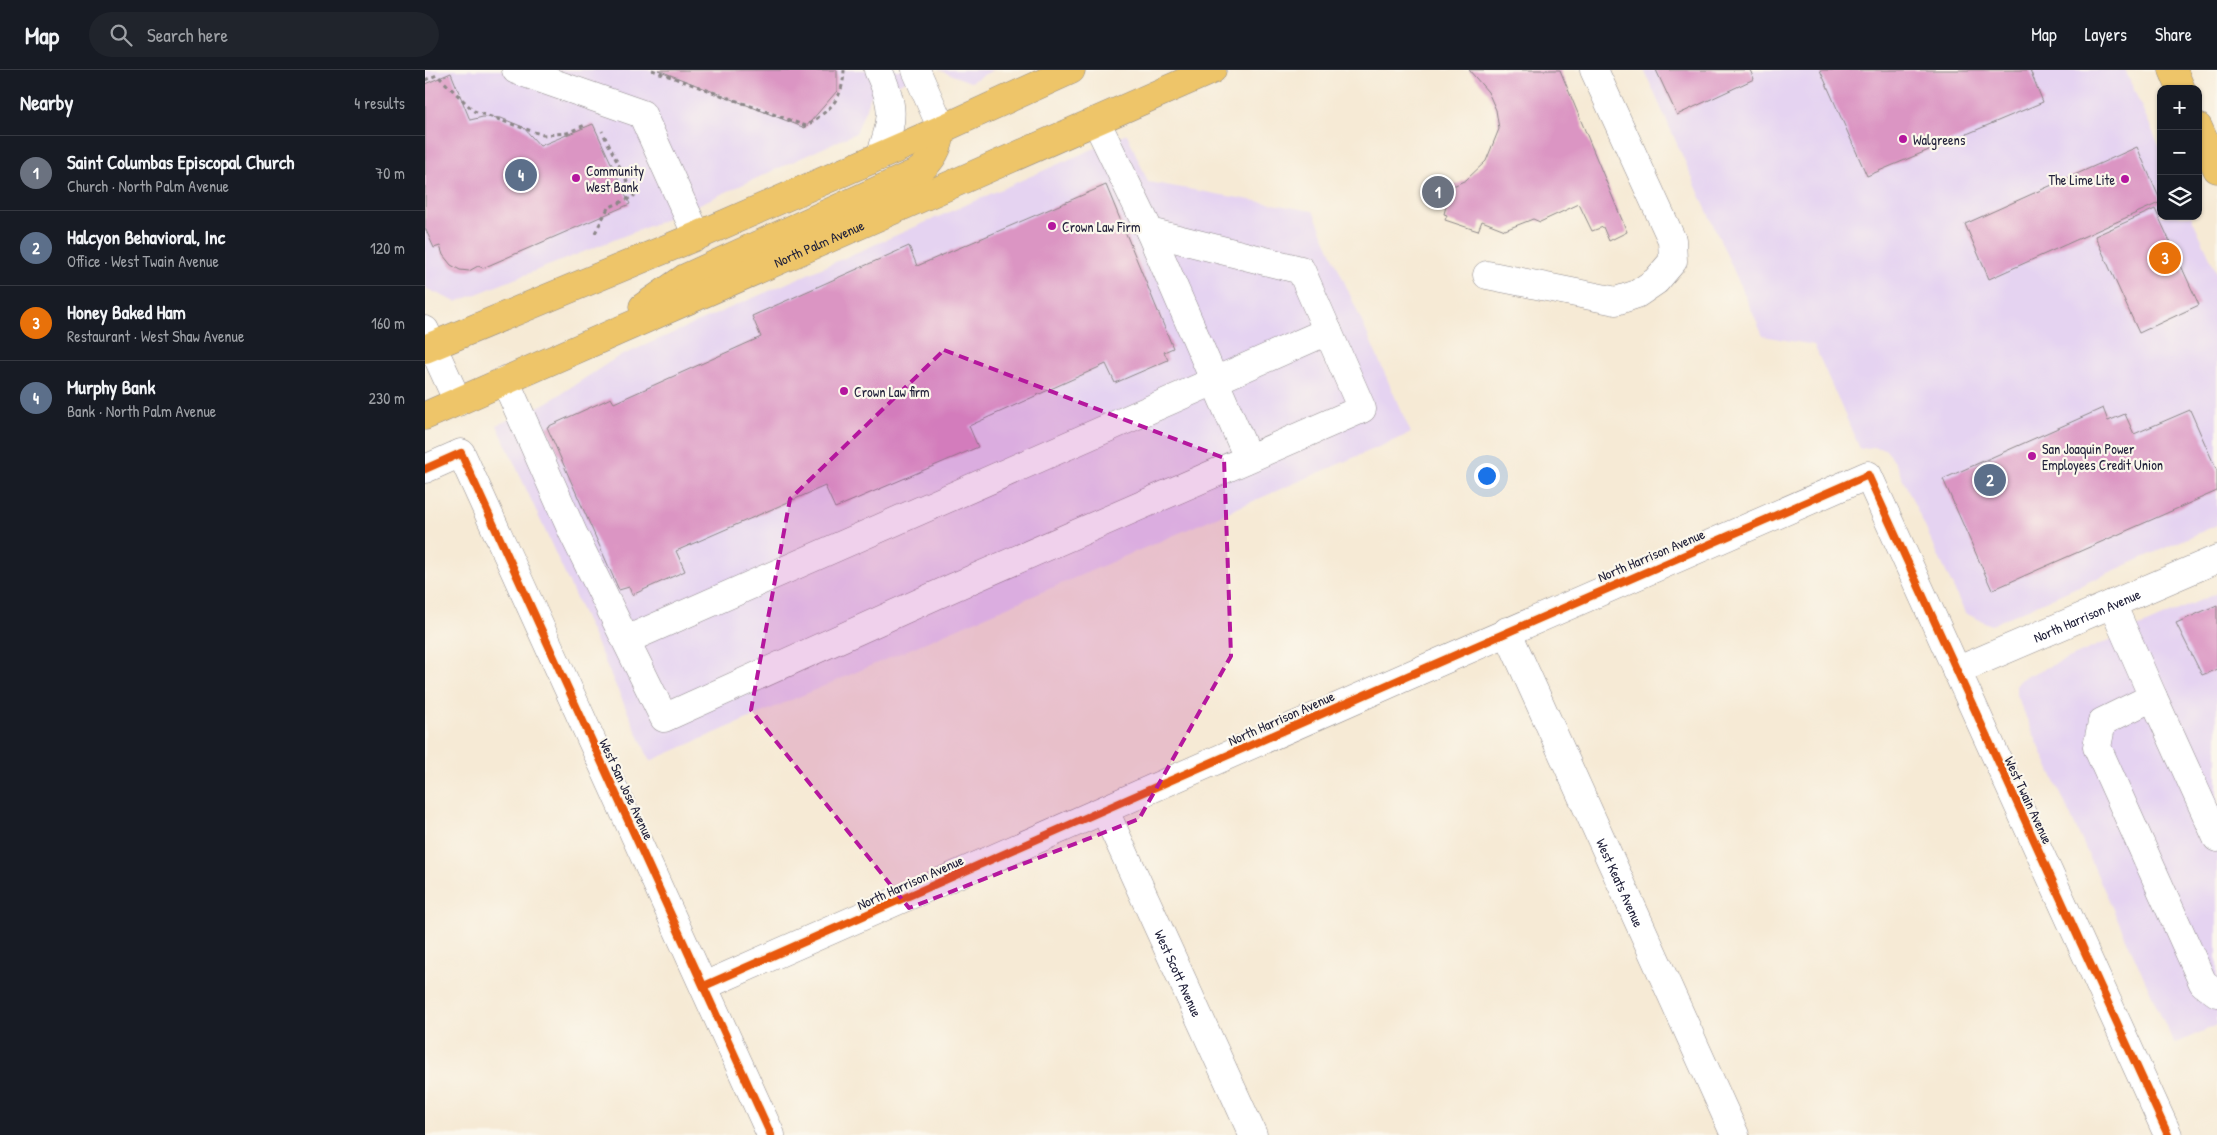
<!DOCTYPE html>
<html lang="en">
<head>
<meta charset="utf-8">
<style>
	body { margin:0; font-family:"Patrick Hand",sans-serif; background:#20242c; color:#f1f3f6 }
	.controls { position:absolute; right:15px; top:15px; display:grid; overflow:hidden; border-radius:10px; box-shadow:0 1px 4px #0004 }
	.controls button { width:45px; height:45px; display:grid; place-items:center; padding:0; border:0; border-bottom:1px solid #363941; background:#171b24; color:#f1f3f6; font:25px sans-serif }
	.you { position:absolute; left:1061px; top:405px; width:18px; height:18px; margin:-12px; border:4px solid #fff; border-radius:50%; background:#1a73e8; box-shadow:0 0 0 8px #1a73e833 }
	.badge { display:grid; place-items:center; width:32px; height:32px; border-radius:50%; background:#1a73e8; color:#fff; font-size:16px; font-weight:700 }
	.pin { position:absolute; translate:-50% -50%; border:2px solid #fff; box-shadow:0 1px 5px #0006 }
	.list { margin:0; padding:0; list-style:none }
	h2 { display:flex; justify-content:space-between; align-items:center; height:65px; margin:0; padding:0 20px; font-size:21px }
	h2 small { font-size:16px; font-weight:400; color:#9ea1a6 }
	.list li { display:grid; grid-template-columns:32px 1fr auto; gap:15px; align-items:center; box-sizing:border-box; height:75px; padding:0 20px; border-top:1px solid #363941 }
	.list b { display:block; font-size:19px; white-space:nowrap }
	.list p { margin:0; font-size:16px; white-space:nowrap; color:#9ea1a6 }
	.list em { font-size:16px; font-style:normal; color:#9ea1a6 }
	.icon { flex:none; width:28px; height:28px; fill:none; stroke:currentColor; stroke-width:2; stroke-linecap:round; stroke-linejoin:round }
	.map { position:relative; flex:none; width:1792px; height:1065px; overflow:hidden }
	header { display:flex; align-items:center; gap:30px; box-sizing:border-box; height:70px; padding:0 25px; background:#171b24; border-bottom:1px solid #363941 }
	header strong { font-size:24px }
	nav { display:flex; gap:28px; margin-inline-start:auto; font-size:18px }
	.search { width:350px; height:45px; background:#20242c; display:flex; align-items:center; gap:12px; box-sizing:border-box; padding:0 18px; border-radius:28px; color:#9ea1a6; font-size:19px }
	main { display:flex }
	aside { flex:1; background:#171b24 }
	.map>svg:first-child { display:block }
</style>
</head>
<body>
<header>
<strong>Map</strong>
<div class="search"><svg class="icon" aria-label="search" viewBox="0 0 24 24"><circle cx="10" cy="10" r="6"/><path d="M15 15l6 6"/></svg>Search here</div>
<nav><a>Map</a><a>Layers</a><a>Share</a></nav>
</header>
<main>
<aside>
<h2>Nearby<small>4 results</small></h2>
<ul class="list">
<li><span class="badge" style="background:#6b7280">1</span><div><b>Saint Columbas Episcopal Church</b><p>Church · North Palm Avenue</p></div><em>70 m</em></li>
<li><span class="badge" style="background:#5c6f8a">2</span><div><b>Halcyon Behavioral, Inc</b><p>Office · West Twain Avenue</p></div><em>120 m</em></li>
<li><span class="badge" style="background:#e8710a">3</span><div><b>Honey Baked Ham</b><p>Restaurant · West Shaw Avenue</p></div><em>160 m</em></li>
<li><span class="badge" style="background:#5c6f8a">4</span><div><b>Murphy Bank</b><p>Bank · North Palm Avenue</p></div><em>230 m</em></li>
</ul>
</aside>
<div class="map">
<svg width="1792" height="1065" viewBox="0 0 1792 1065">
	<rect width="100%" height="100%" fill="#fbf7ec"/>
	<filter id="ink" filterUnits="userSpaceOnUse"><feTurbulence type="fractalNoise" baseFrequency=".02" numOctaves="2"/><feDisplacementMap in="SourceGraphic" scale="10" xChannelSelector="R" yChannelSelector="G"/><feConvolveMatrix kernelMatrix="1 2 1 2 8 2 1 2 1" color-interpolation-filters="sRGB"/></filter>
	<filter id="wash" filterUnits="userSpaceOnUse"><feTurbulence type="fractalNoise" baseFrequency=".0096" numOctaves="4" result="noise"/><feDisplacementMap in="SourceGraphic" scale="20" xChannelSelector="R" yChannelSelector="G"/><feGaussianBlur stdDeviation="1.12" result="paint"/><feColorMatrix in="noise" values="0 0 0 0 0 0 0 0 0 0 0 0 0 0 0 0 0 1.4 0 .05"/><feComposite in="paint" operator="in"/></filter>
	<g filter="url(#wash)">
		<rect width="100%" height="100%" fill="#f6ead5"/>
		<!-- built -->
		<path fill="#e5d3f1" d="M0,0H506L446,26L431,63L237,151L31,232L2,219L0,215Z
			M514,0H568L545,12Z
			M1219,0H1700L1736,80V146H1766L1792,203V455L1566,555L1540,543L1469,390L1460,379L1448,377L1435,379L1389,275L1338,266Z
			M702,64L723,112L888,141L986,363L225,691L72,355L123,332L191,288Z
			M1792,523V955L1749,974L1591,625V615L1598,608Z"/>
		<g id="blocks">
			<!-- building -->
			<path fill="#db95c3" d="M233,0H412V21L380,58Z
				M1044,0H1135L1202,162L1184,171L1178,157L1167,161L1154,134L1115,152L1108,149L1080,160L1057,151L1053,161L1020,150L1022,145L1019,144L1026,117L1041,110L1061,91L1074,59L1071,40L1063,22Z
				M1231,0H1325L1329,9L1252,45Z
				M1395,0H1605L1618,32L1442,106Z
				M26,3L45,50L58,47L76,48L98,57L115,76L168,54L205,134L58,198L53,196L44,201L35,200L26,195L18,185L15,176L9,178L0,158V14Z
				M1712,77L1736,132L1564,209L1540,154Z
				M681,115L748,278L739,282L743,290L690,313L681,294L544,356L553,377L410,438L400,416L251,481L260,501L207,525L204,517L194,520L122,357L186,328L189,333L336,267L327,246L484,176L492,196Z
				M1730,139L1774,235L1714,263L1670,166Z
				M1678,338L1683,351L1700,344L1709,364L1765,340L1792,401V421L1567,520L1518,409Z
				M1792,535V599L1777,605L1751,553Z"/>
		</g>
	</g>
	<g filter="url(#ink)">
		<use href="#blocks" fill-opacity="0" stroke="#8c8688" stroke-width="1"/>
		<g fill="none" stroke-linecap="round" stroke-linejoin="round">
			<!-- minor casing -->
			<g stroke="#8c8688" stroke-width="29">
				<g id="minor">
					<path d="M91,0L217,44L272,166"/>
					<path d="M453,0C470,36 469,49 455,86"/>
					<path d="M491,0L517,59"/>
					<path d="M725,162L823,388"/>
					<path d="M1062,205L1191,231L1212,224L1231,211L1248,191L1247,170L1169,0"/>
					<path d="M0,260L33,332"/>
					<path d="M80,310L148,463L239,648L527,518L937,339L876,200L725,162L671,51"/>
					<path d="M0,399L36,383L346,1065"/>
					<path d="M1687,534L1728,627L1677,652L1672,677L1778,913L1792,923"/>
					<path id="s1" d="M1082,561L1310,1065"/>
					<path d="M201,570L903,261"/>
					<path id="s2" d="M1531,601L1792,489"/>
					<path d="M1728,627L1792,768"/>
					<path id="s3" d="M680,741L828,1065"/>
					<path d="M279,916C667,746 1054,573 1443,405L1743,1065"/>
				</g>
			</g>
			<!-- major casing -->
			<g stroke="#8c8688" stroke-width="29">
				<g id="major">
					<path d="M1748,0L1756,19"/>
					<path d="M1773,57L1792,99"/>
					<path d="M218,237L260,208L493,102C508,90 514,78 517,59"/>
					<path d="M0,279L272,166L517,59L646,0"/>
					<path id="s4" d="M0,346L787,0"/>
				</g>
			</g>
			<!-- path -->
			<path stroke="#8c8688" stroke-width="3" stroke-dasharray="4 4" stroke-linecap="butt" d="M227,0L381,56C404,40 418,31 419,0
				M0,10L12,5L49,41L118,65L142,63L160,55
				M170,163L183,138L209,126L177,61"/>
			<!-- minor -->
			<use href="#minor" stroke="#fff" stroke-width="28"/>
			<!-- major -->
			<use href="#major" stroke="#eec569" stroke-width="28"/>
			<!-- cycleway casing -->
			<g stroke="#fbf7ec" stroke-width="11">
				<path id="cycleway" d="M0,399L36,383L346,1065
					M279,916C667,746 1054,573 1443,405L1743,1065"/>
			</g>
			<!-- cycleway -->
			<use href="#cycleway" stroke="#e8590c" stroke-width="8"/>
		</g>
	</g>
	<!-- marked area -->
	<path fill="#b5179e" fill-opacity="0.2" stroke="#b5179e" stroke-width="4" stroke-dasharray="10 6" stroke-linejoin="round" d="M519,280L799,388L806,586L714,749L484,838L326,640L365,429Z"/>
	<!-- markers -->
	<g fill="#b5179e" stroke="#fbf7ec" stroke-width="2">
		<circle cx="1478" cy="69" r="5"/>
		<circle cx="151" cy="108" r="5"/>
		<circle cx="1700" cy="109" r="5"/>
		<circle cx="627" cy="156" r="5"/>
		<circle cx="419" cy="321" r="5"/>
		<circle cx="1607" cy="386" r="5"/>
	</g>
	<g text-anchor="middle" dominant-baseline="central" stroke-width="4.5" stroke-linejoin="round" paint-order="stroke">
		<!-- poi labels -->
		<g font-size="14" fill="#22223b" stroke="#fbf7ec" text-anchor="start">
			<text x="1488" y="69">Walgreens</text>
			<text x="161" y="100">Community<tspan x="161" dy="16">West Bank</tspan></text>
			<text x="1690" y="109" text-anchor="end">The Lime Lite</text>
			<text x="637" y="156">Crown Law Firm</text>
			<text x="429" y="321">Crown Law firm</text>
			<text x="1617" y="378">San Joaquin Power<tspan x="1617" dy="16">Employees Credit Union</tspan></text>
		</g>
		<!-- street labels -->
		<g font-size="14" fill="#22223b" stroke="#fbf7ec">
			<text stroke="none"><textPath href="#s4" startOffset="430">North Palm Avenue</textPath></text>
			<text transform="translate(1226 485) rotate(-23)">North Harrison Avenue</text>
			<text stroke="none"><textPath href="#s2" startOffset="142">North Harrison Avenue</textPath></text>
			<text transform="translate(856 648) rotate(-24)">North Harrison Avenue</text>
			<text transform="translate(202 719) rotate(65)">West San Jose Avenue</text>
			<text transform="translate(1604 730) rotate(65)">West Twain Avenue</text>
			<text transform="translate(485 812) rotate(-24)">North Harrison Avenue</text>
			<text stroke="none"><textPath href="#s1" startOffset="276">West Keats Avenue</textPath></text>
			<text stroke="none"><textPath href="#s3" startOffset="178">West Scott Avenue</textPath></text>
		</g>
	</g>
</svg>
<div class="controls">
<button>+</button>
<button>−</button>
<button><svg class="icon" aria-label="layers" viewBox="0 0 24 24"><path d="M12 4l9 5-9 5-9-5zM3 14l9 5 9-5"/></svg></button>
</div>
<div class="you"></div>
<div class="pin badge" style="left:1013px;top:122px;background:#6b7280">1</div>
<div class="pin badge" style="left:1565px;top:410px;background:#5c6f8a">2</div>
<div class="pin badge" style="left:1740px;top:188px;background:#e8710a">3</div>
<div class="pin badge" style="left:96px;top:105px;background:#5c6f8a">4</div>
</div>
</main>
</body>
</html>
